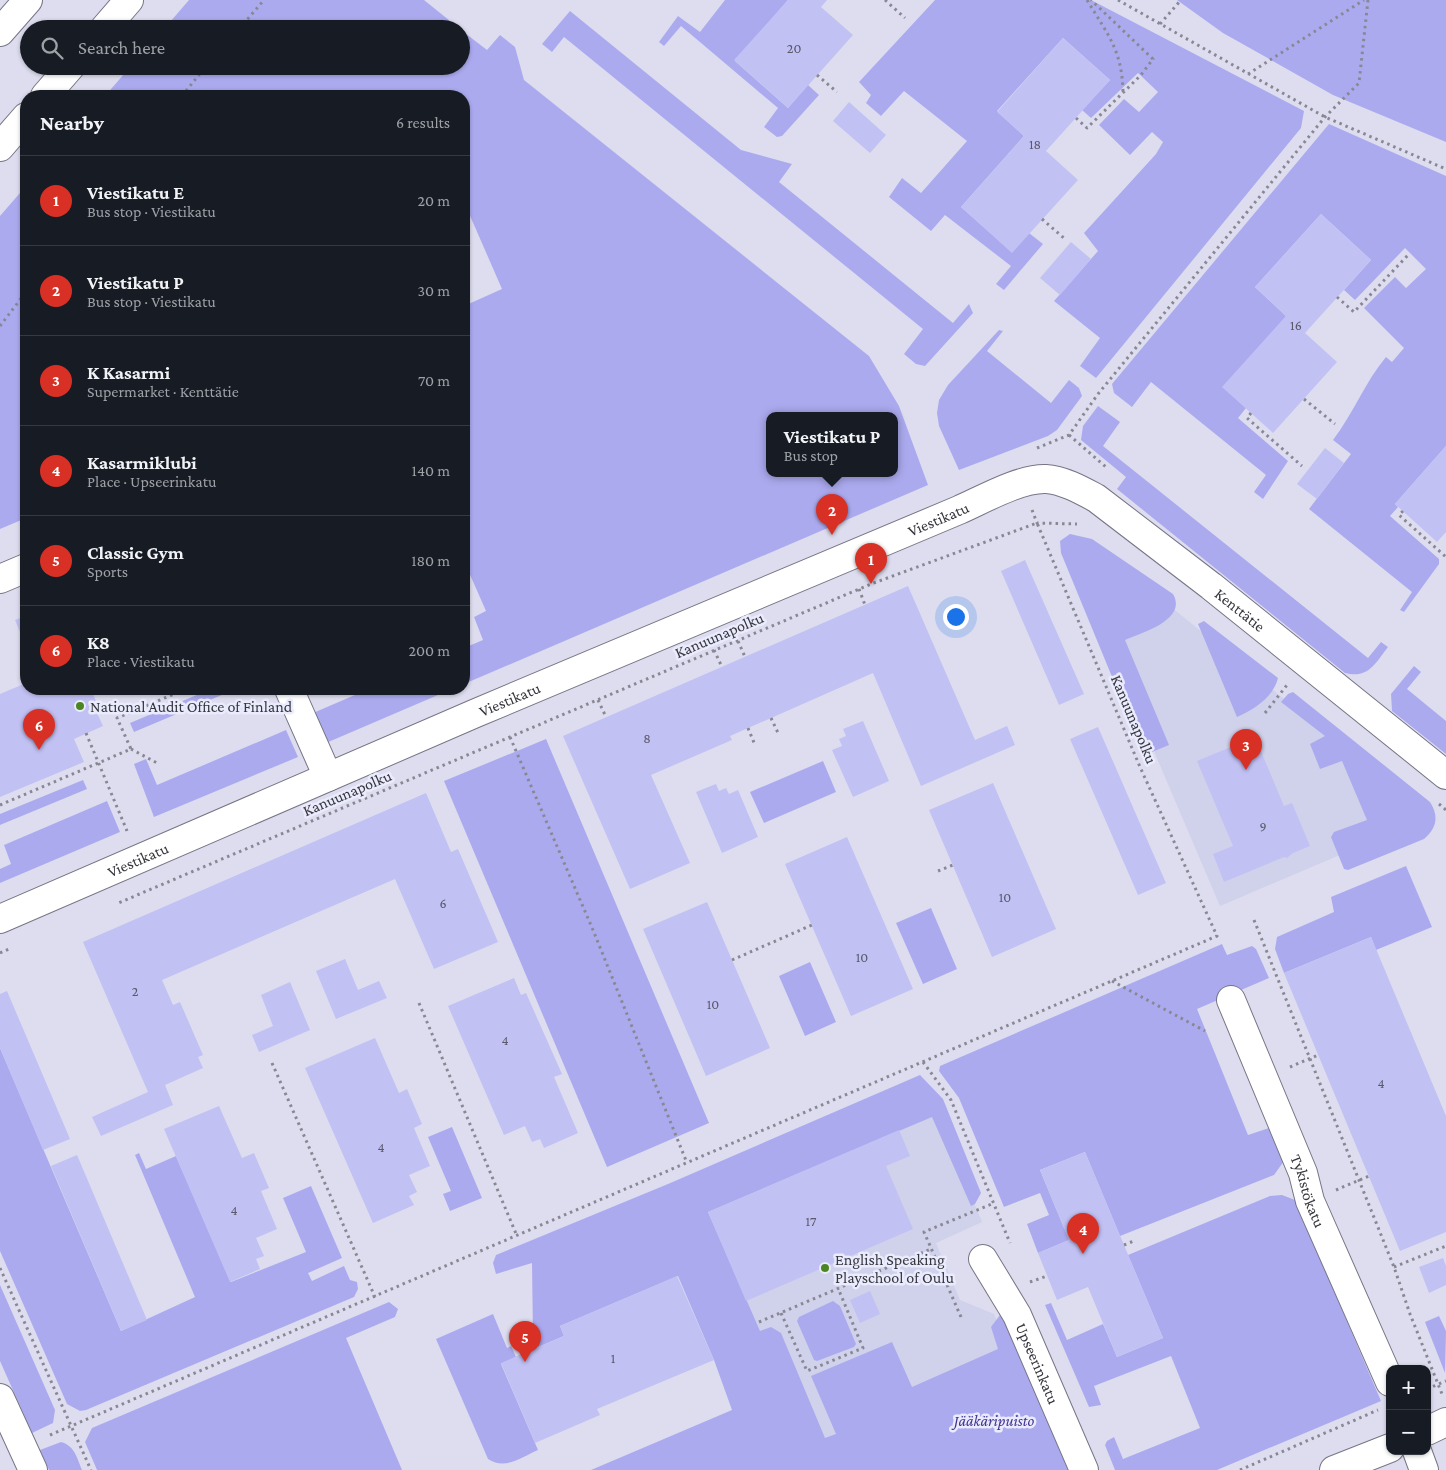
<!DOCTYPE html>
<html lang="en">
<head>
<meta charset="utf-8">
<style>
	body { margin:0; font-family:"Crimson Pro",serif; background:#20242c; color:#f1f3f6 }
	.controls { position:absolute; right:15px; bottom:15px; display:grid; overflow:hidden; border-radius:10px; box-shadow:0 1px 4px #0004 }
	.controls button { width:45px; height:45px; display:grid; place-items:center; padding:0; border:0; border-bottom:1px solid #363941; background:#171b24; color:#f1f3f6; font:25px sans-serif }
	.you { position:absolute; left:955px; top:616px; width:18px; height:18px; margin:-12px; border:4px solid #fff; border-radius:50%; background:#1a73e8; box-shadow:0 0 0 8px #1a73e833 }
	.badge { display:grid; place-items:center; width:32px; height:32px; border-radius:50%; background:#d93025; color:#fff; font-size:16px; font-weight:700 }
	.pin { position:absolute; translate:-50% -41px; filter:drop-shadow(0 1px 2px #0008) }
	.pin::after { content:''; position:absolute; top:26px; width:18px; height:15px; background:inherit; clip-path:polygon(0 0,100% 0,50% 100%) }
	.popup { position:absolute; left:766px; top:412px; width:132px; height:65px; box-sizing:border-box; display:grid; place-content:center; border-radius:10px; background:#171b24; filter:drop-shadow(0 1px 4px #0005); font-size:16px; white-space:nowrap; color:#9ea1a6 }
	.popup b { font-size:19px; color:#f1f3f6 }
	.popup::after { content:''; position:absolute; left:50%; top:100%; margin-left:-10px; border:10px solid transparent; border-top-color:#171b24 }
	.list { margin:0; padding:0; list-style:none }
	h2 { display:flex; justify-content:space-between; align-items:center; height:65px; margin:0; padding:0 20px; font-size:21px }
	h2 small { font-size:16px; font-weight:400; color:#9ea1a6 }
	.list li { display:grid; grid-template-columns:32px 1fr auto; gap:15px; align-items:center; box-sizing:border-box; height:90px; padding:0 20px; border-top:1px solid #363941 }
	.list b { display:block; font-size:19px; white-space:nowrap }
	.list p { margin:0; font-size:16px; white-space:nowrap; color:#9ea1a6 }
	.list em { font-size:16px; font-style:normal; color:#9ea1a6 }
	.icon { flex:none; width:28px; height:28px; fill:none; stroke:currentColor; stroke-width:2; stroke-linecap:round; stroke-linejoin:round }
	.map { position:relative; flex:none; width:1446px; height:1470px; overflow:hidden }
	.search { position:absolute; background:#171b24; box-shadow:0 1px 4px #0004; left:20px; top:20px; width:450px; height:55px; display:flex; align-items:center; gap:12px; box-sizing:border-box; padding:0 18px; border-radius:28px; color:#9ea1a6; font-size:19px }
	.panel { position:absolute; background:#171b24; box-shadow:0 1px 4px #0004; left:20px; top:90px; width:450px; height:605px; border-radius:20px }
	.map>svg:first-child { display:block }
</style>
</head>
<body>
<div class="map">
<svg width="1446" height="1470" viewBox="0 0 1446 1470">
	<rect width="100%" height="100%" fill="#ddddef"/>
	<!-- built -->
	<path fill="#d0d1ea" d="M1160,598L1416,806L1396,831L1220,906L1090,601Z
		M926,1089L982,1222L936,1243L960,1300L994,1314L1013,1359L785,1456L673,1196Z"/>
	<!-- green -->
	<path fill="#acaaef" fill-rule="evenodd" d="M189,0H424L460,29H164Z
		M725,0H788L735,61L788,108L808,85L819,95L782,136L777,137L764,127L778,108L681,26L664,46L659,42L678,16L700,32Z
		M935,0H1091L1304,111L1301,128L1096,378L1080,366L1100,338L1054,301L1098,251L1084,233L1156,154L1163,142L1152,132L1130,155L1099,125L1124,99L1139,112L1158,92L1138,73L1091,118L1082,110L1110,80L1063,38L997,111L1024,136L961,207L1012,252L1029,233L1043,244L1004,290L996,284L1011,266L945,215L931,231L889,197L902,178L921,193L967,141L904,91L881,116L866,103L871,95L859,82Z
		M1177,0H1446V142L1333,95L1223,33Z
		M570,11L741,150L792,164L779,182L953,323L969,304L973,313L925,366L916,364L904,354L923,329L564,37L552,52L542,44Z
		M461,30L487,50L500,35L515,47L524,80L869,356L899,406L928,485L464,684V648L483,640L474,617L486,611L464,561V306L502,289L464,202V96H105L131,66H461ZM770,416H894V474H770Z
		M1329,124L1446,176V446L1395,504L1398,507L1390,516L1439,559V564L1404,612L1400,610L1412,592L1309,509L1351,454L1333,440C1353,414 1365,382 1386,357L1392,362L1404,348L1364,308L1395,277L1406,288L1426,269L1405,248L1355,300L1344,290L1371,260L1321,214L1255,287L1286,316L1246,408L1238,418L1288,461L1263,499L1254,492L1266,475L1151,382L1132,407L1114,393L1112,384Z
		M26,186V518L0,529V216Z
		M999,330L1003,331L987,351L1051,403L1069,380L1079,388L1082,396L1057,430L1048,436L959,470L939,426L937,413L939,400L948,385Z
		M1098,406L1120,422L1103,446L1368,658L1381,642L1388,647C1375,664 1368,679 1345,673L1117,489L1126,477L1081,440L1083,426Z
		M1070,534L1092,539L1173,594C1188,620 1141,633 1125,640L1169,745L1147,754L1143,752L1061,553L1060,541Z
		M1204,621L1278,678C1273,698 1254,709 1237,717L1198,624Z
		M1414,666L1421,672L1407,689L1446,721V754L1392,711L1391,694Z
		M211,689H236L134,732L130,723Z
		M369,689H452L326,743L313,713Z
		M1293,692L1430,802C1439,816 1437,828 1424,839L1348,870L1344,869L1331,837L1334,832L1367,820L1342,761L1320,769L1310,744L1325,736L1281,702L1288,694Z
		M286,730L298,757L154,817L134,764L146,759L157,785Z
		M546,739L709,1123L607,1167L444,781Z
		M823,761L836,792L764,823L750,792Z
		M83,780L87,789L0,825V814Z
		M107,801L120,832L0,883V869L11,864L4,845Z
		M1406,866L1432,927L1376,950L1371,937L1284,973L1275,949L1277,937L1334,912L1331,897Z
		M931,908L957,969L923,984L896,923Z
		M1222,944L1227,955L1252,946L1256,949L1269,978L1197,1009L1248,1135L1269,1128L1284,1161L1274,1175L1120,1236L1085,1152L1040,1170L1069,1240L1038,1253L1027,1224L1049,1215L1040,1193L1004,1207L959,1098L939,1071L940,1066Z
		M810,962L836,1022L805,1036L779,976Z
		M0,1048L121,1331L195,1297L135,1155L139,1153L146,1169L176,1156L231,1282L306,1252L283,1198L311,1186L342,1258L308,1273L312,1281L344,1266L350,1280L357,1282L358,1289L354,1297L86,1410L80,1411L67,1404L0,1251Z
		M920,1075L943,1099L981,1193L975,1204L971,1206L932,1117L708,1212L760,1331L771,1327L781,1333L825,1438L836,1434L811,1376L892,1342L912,1387L998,1349L991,1327L1000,1315L1006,1320L1069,1470H591L732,1410L714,1360L678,1276L560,1326L564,1336L538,1347L533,1338L532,1263L496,1274L493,1263L496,1255L668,1184Z
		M452,1127L482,1198L450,1211L443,1194L451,1191L428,1137Z
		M1282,1195L1295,1200L1381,1401L1217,1470H1115L1105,1445L1107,1441L1114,1437L1123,1459L1200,1428L1171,1356L1094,1386L1101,1405L1089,1407L1045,1305L1051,1303L1067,1340L1103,1324L1117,1357L1163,1338L1128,1255L1270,1196Z
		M0,1285L55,1410L53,1423L32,1433L0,1361Z
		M833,1301L840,1306L856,1344L854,1347L817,1361L814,1360L797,1321L799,1317Z
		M389,1302L398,1309L395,1317L346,1338L402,1470H97L85,1442L92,1428Z
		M493,1314L507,1348L511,1346L516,1357L501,1364L538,1450C520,1458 505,1470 488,1459L436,1339Z
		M1439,1316L1446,1331L1445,1373L1425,1322Z
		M61,1442C75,1446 77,1458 82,1470H49L40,1450Z"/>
	<!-- building -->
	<path fill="#c2c1f4" d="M788,0H827L821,7L853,35L788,108L734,60Z
		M1063,38L1110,80L1046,151L1078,180L1012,253L961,207L1024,136L997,112Z
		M849,102L886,135L870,153L833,121Z
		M1321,214L1371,260L1305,333L1337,362L1273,433L1222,387L1286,316L1255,287Z
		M1071,242L1091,259L1060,295L1040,278Z
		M1446,446V532L1437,542L1395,504Z
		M1325,448L1344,463L1317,499L1297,484Z
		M1025,560L1084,694L1059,705L1001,571Z
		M908,586L975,740L1007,726L1015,745L921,786L873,673L730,736L732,740L651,775L690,863L630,889L563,736Z
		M26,616V647L15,620Z
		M26,683V689H91L100,711L97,713L103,726L74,739L84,762L0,797V694Z
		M863,721L889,781L853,797L832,750L842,746L839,739L846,736L843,729Z
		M1098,727L1166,883L1138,895L1070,739Z
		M1255,737L1284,806L1292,803L1310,846L1293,853L1287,858L1284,857L1224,882L1213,854L1233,846L1197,761Z
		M993,783L1056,929L992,957L929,810Z
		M716,784L719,791L726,788L729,794L738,790L758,837L722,853L696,792Z
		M426,793L451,852L458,849L498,942L434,969L395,879L162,980L173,1005L180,1002L203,1055L198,1057L203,1068L165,1085L173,1105L101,1136L92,1117L148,1092L83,942Z
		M847,837L913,989L851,1016L785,864Z
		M707,902L770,1048L706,1076L643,929Z
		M1371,937L1446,1116V1232L1400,1251L1284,973Z
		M345,959L358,990L379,981L387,998L336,1019L316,971Z
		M514,978L521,995L526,993L562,1074L554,1077L578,1133L544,1148L540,1139L532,1142L525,1126L504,1135L448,1006Z
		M290,982L310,1030L259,1052L252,1035L273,1026L261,995Z
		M7,991L70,1139L43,1150L0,1048V994Z
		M375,1038L399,1093L407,1089L422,1124L414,1128L430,1166L409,1175L417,1192L409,1196L414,1205L373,1223L305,1068Z
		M219,1106L242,1158L254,1153L269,1188L261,1191L277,1229L256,1238L264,1256L256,1259L260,1269L230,1282L164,1129Z
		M899,1130L910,1156L886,1166L913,1229L746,1301L708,1212Z
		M1085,1152L1163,1338L1117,1357L1088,1287L1057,1300L1038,1253L1069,1240L1040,1170Z
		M77,1155L147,1320L121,1331L51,1166Z
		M1443,1258L1446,1266V1285L1429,1293L1419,1267Z
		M677,1276L714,1360L597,1409L600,1415L535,1443L501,1363L564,1336L560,1326Z
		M870,1291L880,1314L860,1323L850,1300Z"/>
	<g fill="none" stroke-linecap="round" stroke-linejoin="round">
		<!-- minor casing -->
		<g stroke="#757585" stroke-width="30">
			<g id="minor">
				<path d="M0,579L26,568"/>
				<path d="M289,689L328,777"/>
				<path id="s1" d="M0,919L476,713L959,510C982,500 1020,478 1046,479C1063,480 1081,490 1096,498L1211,586L1446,775"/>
				<path id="s2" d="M1231,1000L1303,1173L1310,1201L1390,1382"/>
				<path id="s3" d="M983,1259L1017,1315L1084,1470"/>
				<path d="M0,1398L33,1470"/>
				<path d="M1427,1431L1446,1422"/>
				<path d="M1417,1451L1424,1470"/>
				<path d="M1334,1470L1390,1448"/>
			</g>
		</g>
		<!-- highway casing -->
		<g stroke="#757585" stroke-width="30">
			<path id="highway" d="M104,29L129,0
				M0,32L28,0
				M45,96L71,66
				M0,147L26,117"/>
		</g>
		<!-- path -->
		<path stroke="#888895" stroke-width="3" stroke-dasharray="2.5 4" stroke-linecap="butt" d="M885,0L905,18
			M1087,0C1108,35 1122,50 1123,92
			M1118,0L1325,117L1446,169
			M1160,24L1181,0
			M239,29L264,0
			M1248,74L1364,0
			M817,75L837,92
			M182,96L206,66
			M1076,118L1087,128L1141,75L1153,59L1091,0
			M1042,219L1065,239
			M1337,297L1354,312L1409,254
			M0,326L26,292
			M1304,399L1335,424
			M1251,413L1247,418L1302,466
			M1069,435L1106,467
			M1037,448L1069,435L1098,394L1325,117L1359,83L1368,0
			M1032,510L1037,523L1077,524
			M1403,511L1399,515L1446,557
			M859,589L865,605
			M738,641L745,657
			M714,650L722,667
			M598,700L606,717
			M1265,713L1287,685
			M771,718L779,735
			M748,728L755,745
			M86,733L127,831
			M510,737L593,930L687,1163
			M131,749L159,764
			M1439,804L1446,810
			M0,805L131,749L117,718L186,689
			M938,871L953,865
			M1254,920L1394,1267L1410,1314L1442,1394
			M0,953L9,949
			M732,960L812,925
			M1112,981L1205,1031
			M419,1003L517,1236
			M923,1062L951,1100L1010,1243
			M272,1063L375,1297
			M1290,1067L1318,1055
			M1336,1190L1369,1176
			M1124,1245L1136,1240
			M1394,1267L1446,1246
			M0,1268L91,1470
			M1030,1282L1047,1276
			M781,1313L807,1371L863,1348L838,1288
			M961,1317L924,1232L994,1203
			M759,1322L931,1249
			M516,1332L523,1354
			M1427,1389L1446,1381
			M50,1435L1217,936L1140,767L1037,523L871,584L116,904
			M1240,1470L1378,1410"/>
		<!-- minor -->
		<use href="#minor" stroke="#fff" stroke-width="28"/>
		<!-- highway -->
		<use href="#highway" stroke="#fff" stroke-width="28"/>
	</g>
	<!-- markers -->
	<g fill="#4c8622" stroke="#eaebfd" stroke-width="2">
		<circle cx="80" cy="706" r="5"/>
		<circle cx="825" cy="1268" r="5"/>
	</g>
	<g text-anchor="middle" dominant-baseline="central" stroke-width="5" stroke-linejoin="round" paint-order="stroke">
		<!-- number labels -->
		<g font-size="14" fill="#59596b">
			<text x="794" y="48">20</text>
			<text x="1035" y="144">18</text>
			<text x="1296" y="325">16</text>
			<text x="647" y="738">8</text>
			<text x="1263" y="826">9</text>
			<text x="1005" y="897">10</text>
			<text x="443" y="903">6</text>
			<text x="862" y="957">10</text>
			<text x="135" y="991">2</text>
			<text x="713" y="1004">10</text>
			<text x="505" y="1040">4</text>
			<text x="1381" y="1083">4</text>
			<text x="381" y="1147">4</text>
			<text x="234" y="1210">4</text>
			<text x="811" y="1221">17</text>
			<text x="613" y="1358">1</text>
		</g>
		<!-- street labels -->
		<g font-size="16" fill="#36363d" stroke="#eaebfd">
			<text stroke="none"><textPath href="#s1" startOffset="1020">Viestikatu</textPath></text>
			<text stroke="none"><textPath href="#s1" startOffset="1372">Kenttätie</textPath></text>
			<text transform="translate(719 635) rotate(-23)">Kanuunapolku</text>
			<text stroke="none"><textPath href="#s1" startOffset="555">Viestikatu</textPath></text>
			<text transform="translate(1134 719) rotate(67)">Kanuunapolku</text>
			<text transform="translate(347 793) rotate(-23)">Kanuunapolku</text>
			<text stroke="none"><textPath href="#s1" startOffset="150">Viestikatu</textPath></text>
			<text stroke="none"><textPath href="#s2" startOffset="206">Tykistökatu</textPath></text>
			<text stroke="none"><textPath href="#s3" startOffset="118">Upseerinkatu</textPath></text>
		</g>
		<!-- poi labels -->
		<g font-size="16" fill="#36363d" stroke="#eaebfd" text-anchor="start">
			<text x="90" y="706">National Audit Office of Finland</text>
			<text x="835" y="1259">English Speaking<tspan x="835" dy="18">Playschool of Oulu</tspan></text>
		</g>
		<!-- park labels -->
		<g font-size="16" font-style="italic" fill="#423291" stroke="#eaebfd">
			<text x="994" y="1420">Jääkäripuisto</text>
		</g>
	</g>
</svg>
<div class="controls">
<button>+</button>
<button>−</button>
</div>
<div class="you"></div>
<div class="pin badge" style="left:871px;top:584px">1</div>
<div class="pin badge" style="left:832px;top:535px">2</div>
<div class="popup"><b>Viestikatu P</b>Bus stop</div>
<div class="pin badge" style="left:1246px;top:770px">3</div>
<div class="pin badge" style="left:1083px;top:1254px">4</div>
<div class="pin badge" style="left:525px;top:1362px">5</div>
<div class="pin badge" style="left:39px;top:750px">6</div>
<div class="search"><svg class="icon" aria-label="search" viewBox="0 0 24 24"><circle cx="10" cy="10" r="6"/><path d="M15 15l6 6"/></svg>Search here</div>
<section class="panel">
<h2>Nearby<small>6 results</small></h2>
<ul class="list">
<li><span class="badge">1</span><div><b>Viestikatu E</b><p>Bus stop · Viestikatu</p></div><em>20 m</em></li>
<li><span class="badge">2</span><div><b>Viestikatu P</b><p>Bus stop · Viestikatu</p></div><em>30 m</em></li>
<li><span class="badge">3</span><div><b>K Kasarmi</b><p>Supermarket · Kenttätie</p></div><em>70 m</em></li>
<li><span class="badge">4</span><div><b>Kasarmiklubi</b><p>Place · Upseerinkatu</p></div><em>140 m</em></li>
<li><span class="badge">5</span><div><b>Classic Gym</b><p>Sports</p></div><em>180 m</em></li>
<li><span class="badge">6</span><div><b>K8</b><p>Place · Viestikatu</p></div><em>200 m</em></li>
</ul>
</section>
</div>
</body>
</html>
